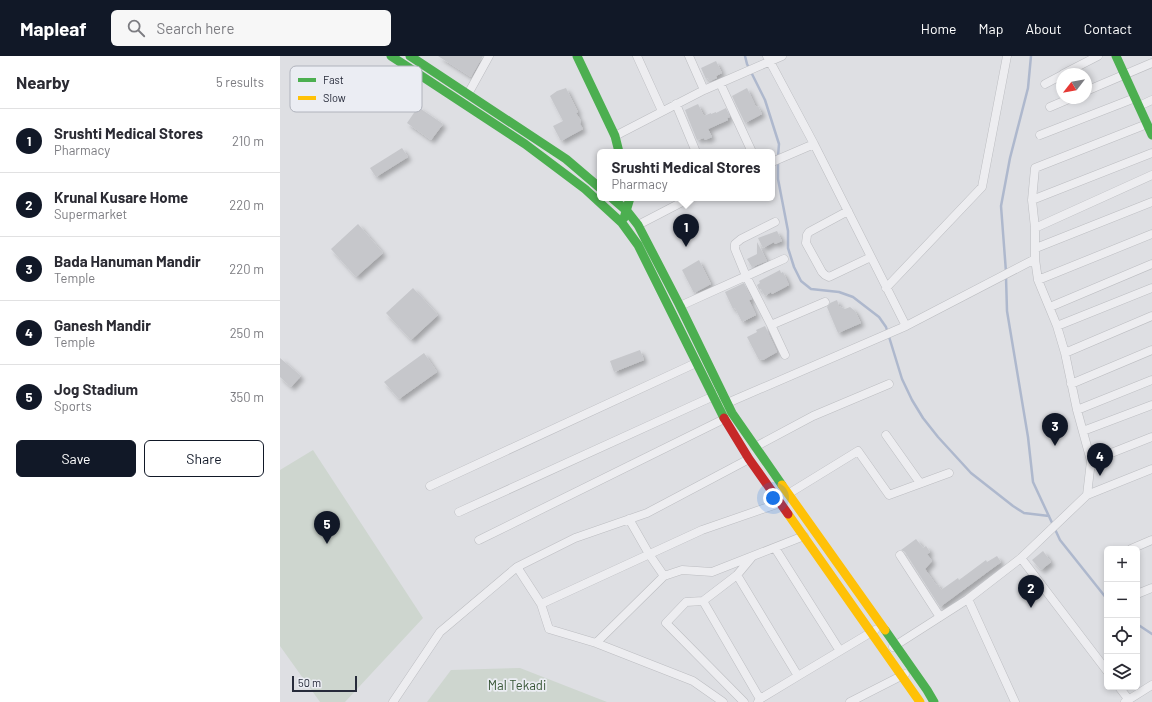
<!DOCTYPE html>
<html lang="en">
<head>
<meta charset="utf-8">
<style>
	body { margin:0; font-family:Barlow,sans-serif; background:#f7f7f7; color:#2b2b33 }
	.controls { position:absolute; right:12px; bottom:12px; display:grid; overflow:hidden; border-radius:6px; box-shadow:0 2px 6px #0003 }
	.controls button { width:36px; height:36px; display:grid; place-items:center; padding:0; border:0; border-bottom:1px solid #e1e1e2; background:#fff; color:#2b2b33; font:20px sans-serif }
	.compass { position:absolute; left:776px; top:12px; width:36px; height:36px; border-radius:50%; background:#fff; box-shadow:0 2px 6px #0003; rotate:239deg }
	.scale { position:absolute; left:12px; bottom:10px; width:65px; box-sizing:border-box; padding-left:4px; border:2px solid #272b3a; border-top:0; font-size:11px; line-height:14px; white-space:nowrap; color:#272b3a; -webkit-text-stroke:3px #ebedf3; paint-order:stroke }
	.you { position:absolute; left:493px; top:442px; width:14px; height:14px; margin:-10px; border:3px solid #fff; border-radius:50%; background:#1a73e8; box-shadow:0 0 0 6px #1a73e833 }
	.badge { display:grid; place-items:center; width:26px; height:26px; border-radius:50%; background:#111827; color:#fff; font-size:13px; font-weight:700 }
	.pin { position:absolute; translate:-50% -33px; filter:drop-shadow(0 1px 2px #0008) }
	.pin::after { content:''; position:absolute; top:21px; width:14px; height:12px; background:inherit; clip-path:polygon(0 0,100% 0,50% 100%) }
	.popup { position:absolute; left:317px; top:93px; width:178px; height:52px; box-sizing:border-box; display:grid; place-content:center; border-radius:6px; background:#fff; filter:drop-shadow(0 1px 3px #0005); font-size:13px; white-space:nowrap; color:#7c7c81 }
	.popup b { font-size:15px; color:#2b2b33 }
	.popup::after { content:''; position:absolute; left:50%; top:100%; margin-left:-8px; border:8px solid transparent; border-top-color:#fff }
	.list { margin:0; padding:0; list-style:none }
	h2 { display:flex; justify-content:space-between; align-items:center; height:52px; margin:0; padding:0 16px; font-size:17px }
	h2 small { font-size:13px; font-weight:400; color:#7c7c81 }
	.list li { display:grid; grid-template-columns:26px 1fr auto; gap:12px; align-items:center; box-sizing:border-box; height:64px; padding:0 16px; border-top:1px solid #e1e1e2 }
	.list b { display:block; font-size:15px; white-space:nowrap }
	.list p { margin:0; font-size:13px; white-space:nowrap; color:#7c7c81 }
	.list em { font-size:13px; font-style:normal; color:#7c7c81 }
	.actions { display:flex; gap:8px; padding:12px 16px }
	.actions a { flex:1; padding:9px 0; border:1px solid #111827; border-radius:6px; text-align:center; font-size:14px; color:#111827 }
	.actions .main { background:#111827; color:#fff }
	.icon { flex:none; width:22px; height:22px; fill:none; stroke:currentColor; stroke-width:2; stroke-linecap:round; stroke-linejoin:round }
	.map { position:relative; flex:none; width:872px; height:646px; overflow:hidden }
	header { display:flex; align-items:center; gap:24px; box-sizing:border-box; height:56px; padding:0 20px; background:#111827; color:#fff }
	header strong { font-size:19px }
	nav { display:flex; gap:22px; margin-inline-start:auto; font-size:14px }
	.search { width:280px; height:36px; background:#f7f7f7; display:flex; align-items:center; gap:10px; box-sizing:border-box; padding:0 14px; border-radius:6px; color:#7c7c81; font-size:15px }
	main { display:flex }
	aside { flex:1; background:#fff }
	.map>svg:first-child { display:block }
</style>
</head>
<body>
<header>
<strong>Mapleaf</strong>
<div class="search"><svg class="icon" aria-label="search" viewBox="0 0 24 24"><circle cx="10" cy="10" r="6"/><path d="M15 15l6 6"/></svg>Search here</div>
<nav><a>Home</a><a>Map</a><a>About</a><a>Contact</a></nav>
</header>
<main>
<aside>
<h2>Nearby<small>5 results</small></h2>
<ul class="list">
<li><span class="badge">1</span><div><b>Srushti Medical Stores</b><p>Pharmacy</p></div><em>210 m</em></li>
<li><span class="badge">2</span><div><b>Krunal Kusare Home</b><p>Supermarket</p></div><em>220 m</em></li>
<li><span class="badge">3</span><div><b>Bada Hanuman Mandir</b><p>Temple</p></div><em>220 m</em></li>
<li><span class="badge">4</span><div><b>Ganesh Mandir</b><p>Temple</p></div><em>250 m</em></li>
<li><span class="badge">5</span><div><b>Jog Stadium</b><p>Sports</p></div><em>350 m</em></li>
</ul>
<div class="actions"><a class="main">Save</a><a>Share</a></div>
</aside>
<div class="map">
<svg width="872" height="646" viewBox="0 0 872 646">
	<defs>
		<filter id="shadow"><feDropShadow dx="3.5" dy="3.5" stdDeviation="2" flood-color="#0004"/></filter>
	</defs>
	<rect width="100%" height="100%" fill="#dedfe3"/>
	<!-- green -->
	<path fill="#ced6cf" d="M33,394L143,562L65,646H40L0,590V414Z
		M240,612L327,646H147L171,614Z"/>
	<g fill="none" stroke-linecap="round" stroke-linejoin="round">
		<!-- stream -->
		<path stroke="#aeb8cd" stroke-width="2.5" d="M465,0L467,8L485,44L499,88L498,101
			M498,106V123L508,175V192L514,211L521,225L531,233L559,236L573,241L599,261L606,271L622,323L632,344L643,362L658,381L691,417L733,450L744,457L769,460
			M726,216L721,150L730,102L748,32L751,0
			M726,221L727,255L748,381L753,426L780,484L827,543
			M857,568L872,578"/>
	</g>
	<!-- building -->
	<path fill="#c6c7cb" filter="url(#shadow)" d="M158,0H203L191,21Z
		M436,5L442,17L436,20L437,22L430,25L428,22L426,23L421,12Z
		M286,32L298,56L296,57L301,65L300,68L303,73L281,85L273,70L283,65L270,40L277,35Z
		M467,32L476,51L478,50L482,58L465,67L452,40Z
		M418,48L424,60L431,57V58L436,56V57L446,52L450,61L447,62L448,64L428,73L432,81L425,84L424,82L417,84L405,54Z
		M138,51L163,68L151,84L127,67Z
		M122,92L128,101L96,121L90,112Z
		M78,168L103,197L76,221L51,193Z
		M497,175L502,185L495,188L494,186L483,192L478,182Z
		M477,186L487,205L472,211L467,203L477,198Z
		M419,204L431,228L414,237L402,214Z
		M500,214L501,217L503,216L509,229L492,238L491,236L485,240L481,233L479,234L477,229L480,227L479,225Z
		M464,227L472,243L469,244L476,259L462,266L455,252L453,253L445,236Z
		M133,232L158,259L131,284L106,257Z
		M557,244L559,250L565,253L570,251L575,255L581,267L558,277L547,251L550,247Z
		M485,270L497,296L483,304L482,303L479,304L467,281L477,276L476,274Z
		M360,294L364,304L334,316L330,305Z
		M144,297L157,316L119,343L104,326Z
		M0,302L21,320L11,331L0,321Z
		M636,483L643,492L646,490L650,496L647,498L652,505L645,513L656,529L658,528L661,534L678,522L679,524L706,504L707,506L717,500L721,506L660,551L625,496L621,494Z
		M763,495L771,506L761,514L752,504Z"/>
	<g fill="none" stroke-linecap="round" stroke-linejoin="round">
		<!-- street casing -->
		<g stroke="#bcbdc1" stroke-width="9">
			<path id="street" d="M357,0L382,55
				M409,0L424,34
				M487,0L534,88L626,270
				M783,18L818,0
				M440,27L472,96
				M765,28L782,19
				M806,35L872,7
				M188,38L209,0
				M396,48L416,96
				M859,50L872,44
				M770,51L791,42
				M760,79L855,42
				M335,80L424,34L502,0
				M492,106L534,88
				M752,144L872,97
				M568,155L529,176L527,179L526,187L542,216L545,219L549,221L591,201
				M495,166L461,183L455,188V193L466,220L491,269L545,246
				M358,169L410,142
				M755,172L872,119
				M756,192L872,146
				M758,224L872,178
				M606,232L702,131L727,0
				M400,250L504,203
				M770,251L872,208
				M491,269L505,299
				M777,270L872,232
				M785,297L872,260
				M791,328L872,294
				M445,348L626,270L755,203
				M797,354L872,324
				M803,375L872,349
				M606,379L640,427
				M475,391L533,360L609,328
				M811,405L872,381
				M150,430L416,307
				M508,438L578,395L609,439L669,417
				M807,439L811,405L797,354L785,297L777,270L758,224L755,203V172L752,144L755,112L867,68
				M179,456L436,339
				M349,463L369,498L384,520
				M199,484L444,363
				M495,492L560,595
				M851,493L872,484
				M620,499L660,561
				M472,501L457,519L423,545L480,643
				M741,502L827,615
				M237,511L261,548
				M457,519L518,620L595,574
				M857,538L872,532
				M688,543L735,646
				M423,545L406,546L386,567L464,646
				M316,587L384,520L402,514L432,516L524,480
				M613,591L688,543L741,502L807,439L872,413
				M839,631L849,644
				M113,646L160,576L237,511L295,482L367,457L469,403
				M443,646L413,625L316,587L269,573L261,548L422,474L500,447
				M478,646L480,643L518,620
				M570,646L625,618
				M845,646L872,629"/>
		</g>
		<!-- street -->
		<use href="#street" stroke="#ededf0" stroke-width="8"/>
		<!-- fast -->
		<path stroke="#4caf50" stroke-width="9" d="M111,0L245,88L305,133L342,167L358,189L444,362
			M130,0L286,103L320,132
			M297,0L335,80L339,96
			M836,0L872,79
			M332,142L347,155L358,169L400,250L452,357L502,429
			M344,162L350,142
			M605,574L647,634L654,646"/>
		<!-- slow -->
		<path stroke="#ffc107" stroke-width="9" d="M502,429L605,574
			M508,458L640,646"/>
		<!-- jam -->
		<path stroke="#c62828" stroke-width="9" d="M444,362L469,403L508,458"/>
	</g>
	<g text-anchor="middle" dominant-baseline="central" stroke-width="3.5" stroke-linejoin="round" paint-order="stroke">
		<!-- park labels -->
		<g font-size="13" fill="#375535" stroke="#ebedf3">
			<text x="237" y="629">Mal Tekadi</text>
		</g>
	</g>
	<!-- legend -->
	<rect x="10" y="10" width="132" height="46" rx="6" fill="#ebedf3" stroke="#b0b3bc" stroke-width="1"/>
	<rect x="18" y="22" width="18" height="4" fill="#4caf50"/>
	<rect x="18" y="40" width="18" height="4" fill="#ffc107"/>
	<g font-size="11" fill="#272b3a">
		<text x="43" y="28">Fast</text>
		<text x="43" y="46">Slow</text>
	</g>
</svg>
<div class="controls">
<button>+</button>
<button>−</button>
<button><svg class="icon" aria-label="locate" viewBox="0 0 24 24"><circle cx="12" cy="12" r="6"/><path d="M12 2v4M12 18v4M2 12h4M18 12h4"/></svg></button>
<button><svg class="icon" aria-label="layers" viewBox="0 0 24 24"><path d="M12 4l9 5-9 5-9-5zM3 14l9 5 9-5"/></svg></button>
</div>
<svg class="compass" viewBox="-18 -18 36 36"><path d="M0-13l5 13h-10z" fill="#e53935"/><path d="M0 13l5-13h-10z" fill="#7c7c81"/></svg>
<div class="scale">50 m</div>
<div class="you"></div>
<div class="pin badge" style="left:406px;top:191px">1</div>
<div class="popup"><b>Srushti Medical Stores</b>Pharmacy</div>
<div class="pin badge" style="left:751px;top:552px">2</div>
<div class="pin badge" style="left:775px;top:390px">3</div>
<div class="pin badge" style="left:820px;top:420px">4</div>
<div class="pin badge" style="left:47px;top:488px">5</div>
</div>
</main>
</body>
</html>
